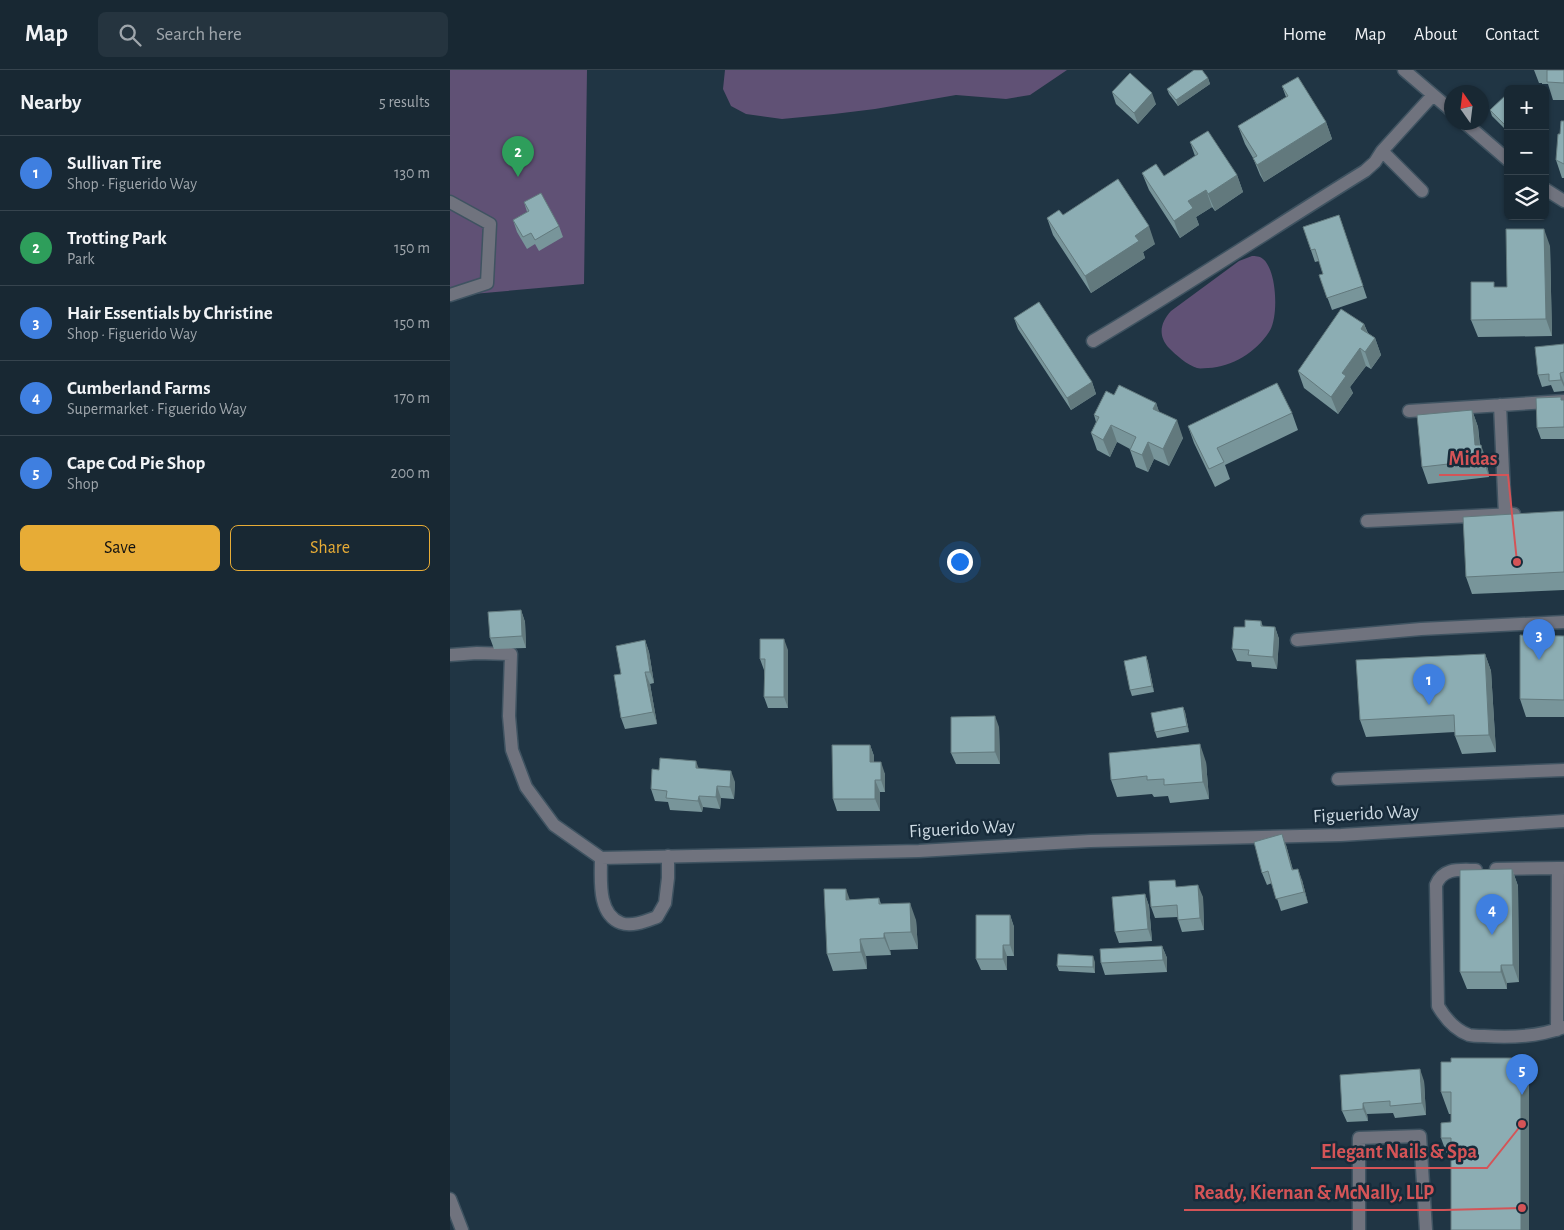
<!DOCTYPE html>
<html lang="en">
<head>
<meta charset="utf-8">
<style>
	body { margin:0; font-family:"Alegreya Sans",sans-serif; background:#25343f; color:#f1f3f6 }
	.controls { position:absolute; right:15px; top:15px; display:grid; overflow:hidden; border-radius:8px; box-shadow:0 1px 4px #0004 }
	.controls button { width:45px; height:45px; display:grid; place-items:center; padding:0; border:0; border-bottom:1px solid #36444e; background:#182833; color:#f1f3f6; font:25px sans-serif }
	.compass { position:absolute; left:994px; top:15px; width:45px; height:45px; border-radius:50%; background:#182833; box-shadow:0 1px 4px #0004; rotate:346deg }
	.you { position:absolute; left:509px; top:491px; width:18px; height:18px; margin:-12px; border:4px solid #fff; border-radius:50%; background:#1a73e8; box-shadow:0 0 0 8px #1a73e833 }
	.badge { display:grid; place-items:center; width:32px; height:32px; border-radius:50%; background:#e7ac36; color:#fff; font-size:16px; font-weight:700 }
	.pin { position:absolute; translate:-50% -41px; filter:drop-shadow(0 1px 2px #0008) }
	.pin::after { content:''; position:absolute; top:26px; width:18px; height:15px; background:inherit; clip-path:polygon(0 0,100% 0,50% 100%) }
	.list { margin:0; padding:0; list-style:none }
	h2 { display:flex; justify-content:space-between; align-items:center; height:65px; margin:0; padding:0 20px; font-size:21px }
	h2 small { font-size:16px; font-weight:400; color:#9fa6ac }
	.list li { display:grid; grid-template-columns:32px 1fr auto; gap:15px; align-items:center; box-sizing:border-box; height:75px; padding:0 20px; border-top:1px solid #36444e }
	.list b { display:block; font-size:19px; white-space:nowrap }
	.list p { margin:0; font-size:16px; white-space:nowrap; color:#9fa6ac }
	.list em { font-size:16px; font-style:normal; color:#9fa6ac }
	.actions { display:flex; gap:10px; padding:15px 20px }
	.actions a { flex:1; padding:11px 0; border:1px solid #e7ac36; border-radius:8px; text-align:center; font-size:18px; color:#e7ac36 }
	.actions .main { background:#e7ac36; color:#111 }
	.icon { flex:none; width:28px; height:28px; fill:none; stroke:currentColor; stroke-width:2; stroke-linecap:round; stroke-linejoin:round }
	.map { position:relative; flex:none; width:1114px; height:1160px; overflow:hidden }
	header { display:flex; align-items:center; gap:30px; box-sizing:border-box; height:70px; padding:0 25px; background:#182833; border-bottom:1px solid #36444e }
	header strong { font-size:24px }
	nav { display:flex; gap:28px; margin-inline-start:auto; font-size:18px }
	.search { width:350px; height:45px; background:#25343f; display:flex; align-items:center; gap:12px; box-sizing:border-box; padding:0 18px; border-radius:8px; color:#9fa6ac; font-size:19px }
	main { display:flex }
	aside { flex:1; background:#182833 }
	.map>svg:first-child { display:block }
</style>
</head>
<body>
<header>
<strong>Map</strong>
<div class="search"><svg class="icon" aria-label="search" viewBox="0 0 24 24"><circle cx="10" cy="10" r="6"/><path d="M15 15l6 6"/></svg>Search here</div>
<nav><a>Home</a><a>Map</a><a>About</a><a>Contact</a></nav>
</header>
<main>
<aside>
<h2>Nearby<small>5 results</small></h2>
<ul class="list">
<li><span class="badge" style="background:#3f7fe0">1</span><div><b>Sullivan Tire</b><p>Shop · Figuerido Way</p></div><em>130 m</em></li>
<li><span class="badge" style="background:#2e9e5b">2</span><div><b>Trotting Park</b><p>Park</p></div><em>150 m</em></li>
<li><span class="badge" style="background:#3f7fe0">3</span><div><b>Hair Essentials by Christine</b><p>Shop · Figuerido Way</p></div><em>150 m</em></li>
<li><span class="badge" style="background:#3f7fe0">4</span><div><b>Cumberland Farms</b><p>Supermarket · Figuerido Way</p></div><em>170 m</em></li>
<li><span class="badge" style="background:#3f7fe0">5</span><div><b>Cape Cod Pie Shop</b><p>Shop</p></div><em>200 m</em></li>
</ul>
<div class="actions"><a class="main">Save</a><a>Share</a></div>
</aside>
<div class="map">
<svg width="1114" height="1160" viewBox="0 0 1114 1160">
	<rect width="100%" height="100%" fill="#203544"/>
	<!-- green -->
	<path fill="#605175" d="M0,0H137L134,214L0,226Z
		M275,0H617L580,25L556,29L506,25L425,39L384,44L332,49L296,44L281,36L273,19Z
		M802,186C805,186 810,186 813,189C827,200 829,248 819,262C806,282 782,297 758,298C754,298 750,299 747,298C737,295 726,285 719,278C707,265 711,252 721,241L789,191Z"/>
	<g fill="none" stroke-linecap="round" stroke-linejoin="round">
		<!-- minor casing -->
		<g stroke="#3f5361" stroke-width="15">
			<path id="minor" d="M954,0L1002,41
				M1014,52L1058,90
				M932,81L972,121
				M1095,119L1114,131
				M0,132L40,154L37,213L0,225
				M643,271C735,217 824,157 915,101L925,92L932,81L983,25
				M1050,335L1055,445
				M959,341L1114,331
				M917,451L1064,444
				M847,570L971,559L1114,552
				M0,585L27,583L61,584L59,646L62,680L76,717L104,755L151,788L469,781L640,771L891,765L1114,751
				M888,709L1114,700
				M151,788C151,809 147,844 171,853C182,857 196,851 207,847L215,833L218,808V786
				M1046,799L1108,798
				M1026,800C1010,800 993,797 986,815L988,936C995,948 1005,960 1019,965C1023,966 1029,966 1034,966C1061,968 1088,967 1114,957
				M1107,960L1108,798H1114
				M0,1129L12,1160
				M909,1160V1068L970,1066L976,1160"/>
		</g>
		<!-- minor -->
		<use href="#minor" stroke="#70737e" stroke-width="12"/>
	</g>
	<!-- wall -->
	<path fill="#78959a" d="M1084,0H1114V30H1103L1098,14H1092V13H1089Z
		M758,8L760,14L728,36L719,24L717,19Z
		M832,16L876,52L882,69L814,112L810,105L803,88L795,74L788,56L836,27Z
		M662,22L706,34L688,54L666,34Z
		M1058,25V62L1042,46L1040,40Z
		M1114,51V108H1112L1106,90L1110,64Z
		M740,72L787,105L793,122L765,141L762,137L746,147L749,155L730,168L699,120L692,103L714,106L745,86Z
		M74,132L109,156L113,167L89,181L85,174L77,179L67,162L63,150L77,142Z
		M613,145L705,174L693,182L695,188L641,223L603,165L597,148Z
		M889,145L917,228L882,240L869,205L873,204L869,191L865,192L853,157Z
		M1100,176L1102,266L1028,267L1021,250L1046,217H1057Z
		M564,248L642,312L646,324L621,340L568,259Z
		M914,254L918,263L925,268L931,285L921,299L916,296L900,317L903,323L888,344L854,318L848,301Z
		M1114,274V321L1104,322L1101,315L1092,317L1088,305Z
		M664,325L706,333L709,342L733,368L719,396L704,389L698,402L686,397L680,380V379L667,372L660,387L647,380L641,363L646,352L644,345Z
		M1112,330H1114V369H1091L1087,358Z
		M1022,340L1028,357L1030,375L1037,392L1039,407L978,414L972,397Z
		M842,343L848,360L775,395L780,409L765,417L744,373L738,356Z
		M1114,441V520L1022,524L1016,507Z
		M71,540L75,552L76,578L44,579L40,568Z
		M811,551L813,557H825L829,569L827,599L802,597L801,592L787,591L782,579L795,557Z
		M1114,566V647H1076L1070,629Z
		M195,570L199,582L204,613L200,614L207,654L175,659L171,648V604Z
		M338,580V638H318L314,627V600L310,589Z
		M1035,584L1041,601L1046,682L1012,684L1005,666V662L916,667L910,650Z
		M696,586L698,592L704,622L682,626L680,620Z
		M733,637L735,642L739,662L707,668L705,662Z
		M549,657L550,694H506L501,683Z
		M420,675L424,686V692L435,704V722H430V741H387L383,729Z
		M756,692L759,729L720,733L718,726L704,727L702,724L667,727L661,710Z
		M249,698L285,712L284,729L271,728L270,739L253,737L252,742L220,740L218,732L205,731L201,719L209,700Z
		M836,775L843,800L852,810L858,833L831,841L822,813L817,815L812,803Z
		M1062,799L1068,816L1069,912L1057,913V919H1017L1010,902Z
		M728,817L753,827L754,860L732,862L728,850V847L705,848L701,837Z
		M695,824L699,836L702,871L669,873L665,862Z
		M429,828L431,834L466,850L468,879L440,880L441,885L416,886L417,899L383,901L377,884L400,830Z
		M560,845L564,857V886H557V900H531L526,889Z
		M712,876L717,888V902L655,905L651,893Z
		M645,892V903L609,901L607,896Z
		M1079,1010V1160H1001V1090H999L991,1068L1001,1052V1044H999L991,1022Z
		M974,1011L976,1045L945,1048L943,1043L917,1044L918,1051L897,1052L892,1041Z"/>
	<!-- shaded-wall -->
	<path fill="#62797d" d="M758,8L760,14L728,36L726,30Z
		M702,23L706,34L688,54L684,43Z
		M876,52L882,69L814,112L807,95Z
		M787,105L793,122L765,141L758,124Z
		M756,120L762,137L746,147L749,155L730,168L724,151L738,131Z
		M699,156L705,174L693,182L695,188L641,223L635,206L685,166Z
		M1094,159L1100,176L1102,266L1096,249Z
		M914,254L921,272L911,259Z
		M925,268L931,285L921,299L915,282Z
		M910,278L916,296L900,317L903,323L888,344L881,327L892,303Z
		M1110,303L1114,313V317L1111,310Z
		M642,312L646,324L621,340L617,328Z
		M706,333L712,350L703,339Z
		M1022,340L1028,357L1031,392L1025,375Z
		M727,350L733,368L719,396L713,379Z
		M661,355L667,372L660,387L653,370Z
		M698,372L704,389L698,402L692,385Z
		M1031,375L1037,392L1039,407L1033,390Z
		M71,540L75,552L76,578L72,566Z
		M825,557L829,569L827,599L823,587Z
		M334,569L338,580V638L334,627Z
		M195,570L199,582L204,613L200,602Z
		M1035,584L1041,601L1046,682L1039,665Z
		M696,586L698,592L704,622L702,616Z
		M195,602L200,614L207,654L203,642Z
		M733,637L735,642L739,662L737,656Z
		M545,646L549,657L550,694L545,682Z
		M750,674L756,692L759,729L753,712Z
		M420,675L424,686V704L420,692Z
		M246,691L250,702L246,698Z
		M431,692L435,704V722L431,710Z
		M281,701L285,712L284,729L280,717Z
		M425,710L430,722V741L425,729Z
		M267,716L271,728L270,739L266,727Z
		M249,726L253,737L252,742L248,731Z
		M832,764L836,775L846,812L842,800Z
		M848,799L852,810L858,833L854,822Z
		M1062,799L1068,816L1069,912L1063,895Z
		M748,815L753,827L754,860L750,848Z
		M396,819L402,836L396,830Z
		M695,824L699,836L702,871L698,859Z
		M460,833L466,850L468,879L461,862Z
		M560,845L564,857V886L560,875Z
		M434,863L440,880L441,885L434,868Z
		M410,869L416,886L417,899L411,882Z
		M553,875L557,886V900L553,889Z
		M712,876L717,888V902L713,890Z
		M643,886L645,892V903L643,897Z
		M1051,895L1057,913V919L1051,902Z
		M1071,988L1079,1010V1160H1071Z
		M970,999L974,1011L976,1045L972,1033Z
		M913,1033L917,1044L918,1051L913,1039Z"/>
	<!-- building -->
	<path fill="#8cadb3" stroke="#62797d" d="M744,0H752L758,8L726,30L717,19Z
		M1097,0H1114V13L1097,12Z
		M680,3L702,23L684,43L662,22Z
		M848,7L876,52L807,95L803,88L807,86L788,56L838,26L832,16Z
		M1057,24L1058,25V58L1040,40Z
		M1111,51H1114V94L1106,90L1108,64H1110Z
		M758,61L787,105L758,124L756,120L738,131L743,138L724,151L692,103L706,94L714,106L748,84L740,72Z
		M668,109L699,156L685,166L689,171L635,206L597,148L609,140L613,145Z
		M91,123L109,156L85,170L81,163L73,167L63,150L79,141L74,132Z
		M889,145L913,216L877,228L869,205L873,204L865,179L861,180L853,157Z
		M1056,159H1094L1096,249L1021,250V212H1044V217H1057Z
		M589,232L642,312L617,328L564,248Z
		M891,239L914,254L911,259L925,268L915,282L910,278L892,303L896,306L881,327L848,301Z
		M1114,274V302L1110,303L1111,310L1099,311V304L1088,305L1085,277Z
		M827,313L842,343L767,378L774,392L759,399L738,356Z
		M669,315L706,333L703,339L727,350L713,379L698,372L692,385L680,380L686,367L661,355L653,370L641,363L649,347L644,345L656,321L664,325Z
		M1111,327V330H1114V357L1087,358L1086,328Z
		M1022,340L1025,375H1031L1033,390L972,397L967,345Z
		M1114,441V502L1016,507L1013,447Z
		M71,540L72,566L40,568L38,542Z
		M795,550L811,551V556L825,557L823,587L798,585L799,580L782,579L784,557H795Z
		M1070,565L1114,566V630L1070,629Z
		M310,569H334V627H314L315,589H310Z
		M195,570L200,602H195L203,642L171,648L164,605L171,604L166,576Z
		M1035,584L1039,665L1005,666L1004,645L910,650L906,590Z
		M696,586L702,616L680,620L674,591Z
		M733,637L737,656L705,662L701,643Z
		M545,646V682L501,683V647Z
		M750,674L753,712L714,715V709L697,710V706L661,710L659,683Z
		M382,675H420V692H431V710H425V729H383Z
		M210,688L246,691V698L281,701L280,717L267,716L266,727L249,726L248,731L216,728L217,721L201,719L202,699L209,700Z
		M832,764L842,800L848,799L854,822L826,829L818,801L812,803L804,772Z
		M1062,799L1063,895H1051V902H1010V800Z
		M725,810L726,817L748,815L750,848L728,850L727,835L701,837L699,811Z
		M374,819H396V830L429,828V834L460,833L461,862L434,863V868L410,869L411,882L377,884Z
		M695,824L698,859L665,862L662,827Z
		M526,845H560V875H553V889H526Z
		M712,876L713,890L651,893L650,879Z
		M608,884L643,886V897L607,896Z
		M1001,988H1071V1160H1001V1068H991V1053L1001,1052V1022H991V992H1001Z
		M970,999L972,1033L940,1036V1031L913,1033V1039L892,1041L890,1005Z"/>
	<g text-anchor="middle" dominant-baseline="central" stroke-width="5" stroke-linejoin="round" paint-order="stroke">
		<!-- street labels -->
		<g font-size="19" fill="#cddae3" stroke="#172b3a">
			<text transform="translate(916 744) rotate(-3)">Figuerido Way</text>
			<text transform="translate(512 759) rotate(-3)">Figuerido Way</text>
		</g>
	</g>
	<!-- callouts -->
	<path fill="none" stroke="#d45457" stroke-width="2" d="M1067 492L1058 405H989M1072 1054L1037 1098H861M1072 1138L994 1140H734"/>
	<g fill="#d45457" stroke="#172b3a" stroke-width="2">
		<circle cx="1067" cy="492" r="5"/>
		<circle cx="1072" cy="1054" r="5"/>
		<circle cx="1072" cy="1138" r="5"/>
	</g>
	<g font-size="20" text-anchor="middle" font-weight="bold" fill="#d45457" stroke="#172b3a" stroke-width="5" stroke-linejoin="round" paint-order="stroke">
		<text x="1023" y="395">Midas</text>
		<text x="949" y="1088">Elegant Nails &amp; Spa</text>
		<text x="864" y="1129">Ready, Kiernan &amp; McNally, LLP</text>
	</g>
</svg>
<div class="controls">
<button>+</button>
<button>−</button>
<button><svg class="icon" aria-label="layers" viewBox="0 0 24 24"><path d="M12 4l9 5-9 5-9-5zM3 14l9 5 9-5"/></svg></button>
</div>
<svg class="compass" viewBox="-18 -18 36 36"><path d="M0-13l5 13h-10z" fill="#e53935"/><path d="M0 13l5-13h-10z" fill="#9fa6ac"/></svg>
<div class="you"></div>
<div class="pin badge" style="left:979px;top:635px;background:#3f7fe0">1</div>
<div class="pin badge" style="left:68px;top:107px;background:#2e9e5b">2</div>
<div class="pin badge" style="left:1089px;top:590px;background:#3f7fe0">3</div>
<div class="pin badge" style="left:1042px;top:865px;background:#3f7fe0">4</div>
<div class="pin badge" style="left:1072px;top:1025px;background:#3f7fe0">5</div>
</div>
</main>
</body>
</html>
